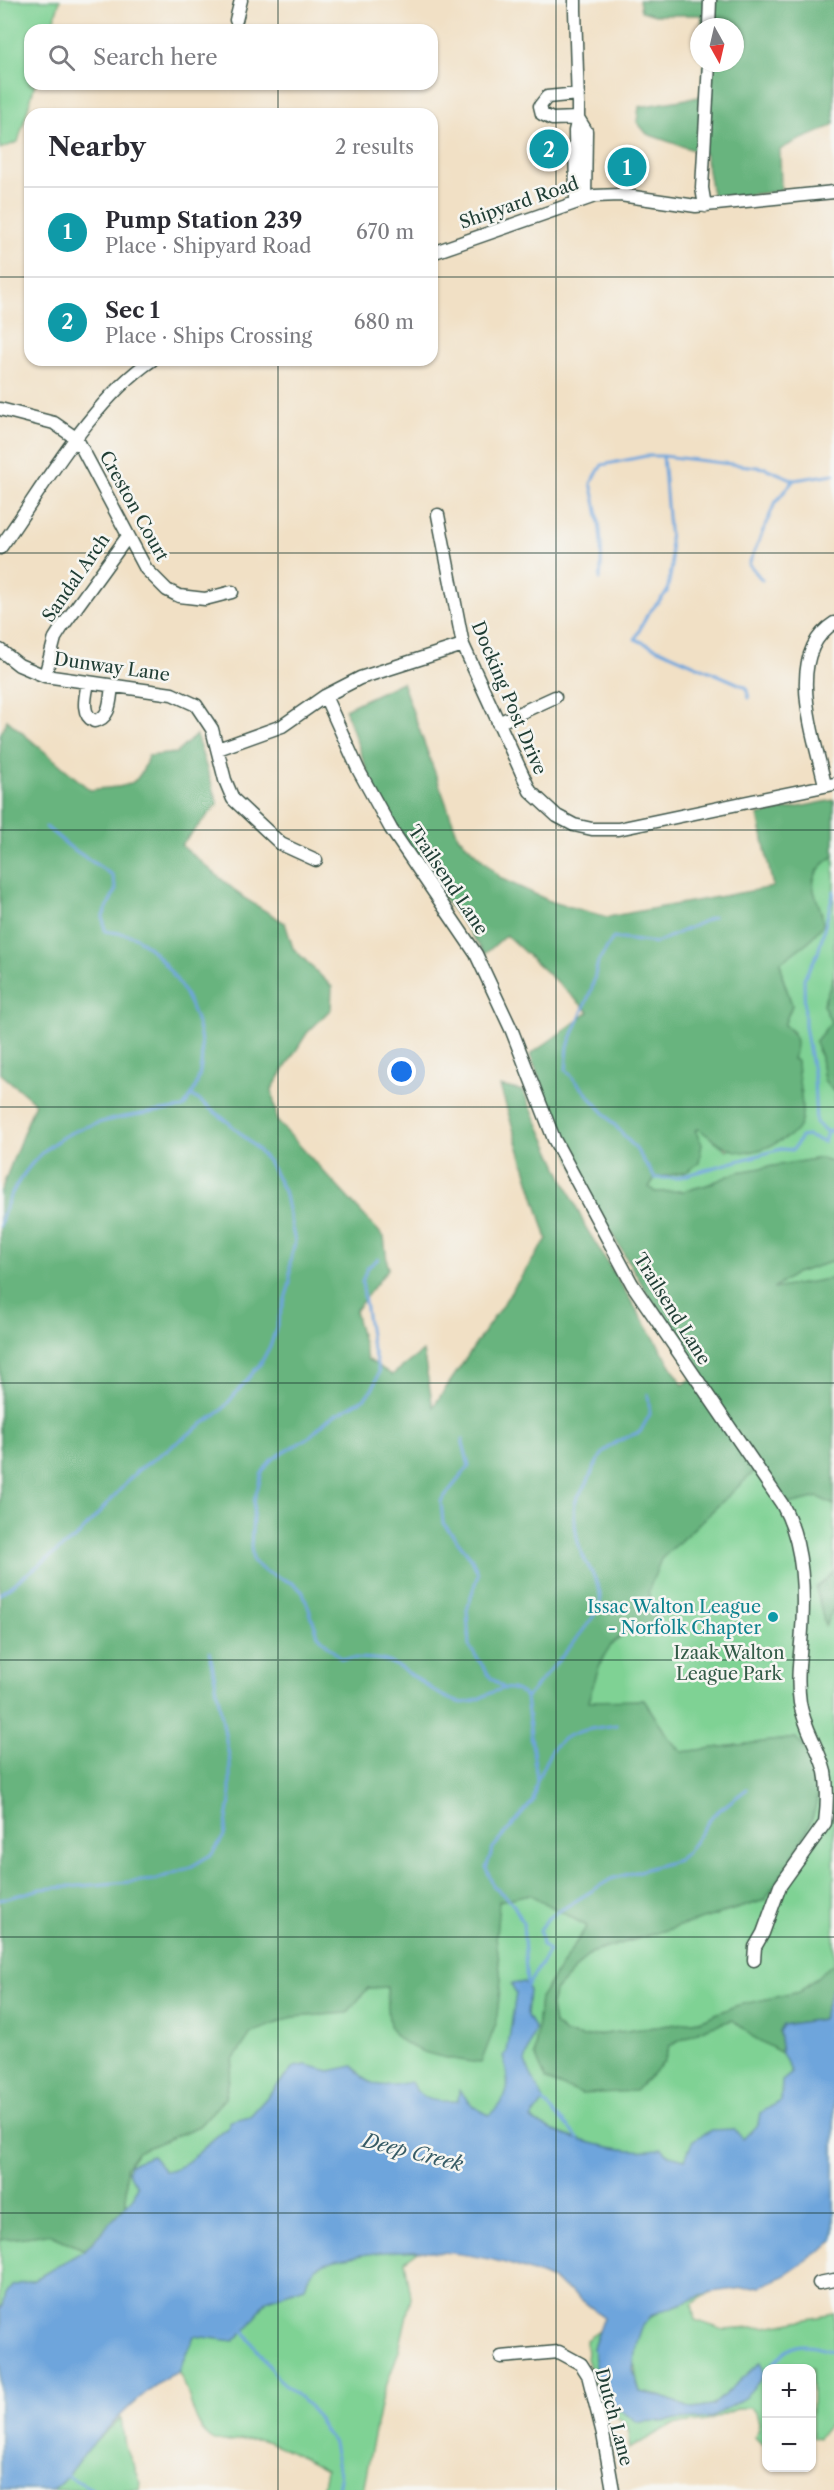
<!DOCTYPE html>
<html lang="en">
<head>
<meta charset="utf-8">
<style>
	body { margin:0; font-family:"Libre Caslon Text",serif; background:#f2f2f3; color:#2b2b33 }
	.controls { position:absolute; right:18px; bottom:18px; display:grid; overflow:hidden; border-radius:12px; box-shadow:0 2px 4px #0004 }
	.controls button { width:54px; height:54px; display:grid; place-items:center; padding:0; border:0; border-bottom:2px solid #e1e1e2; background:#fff; color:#2b2b33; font:30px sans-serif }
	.compass { position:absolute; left:690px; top:18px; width:54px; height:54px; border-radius:50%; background:#fff; box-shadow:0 2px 4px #0004; rotate:172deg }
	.you { position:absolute; left:402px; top:1072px; width:21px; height:21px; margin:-15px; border:4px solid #fff; border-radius:50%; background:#1a73e8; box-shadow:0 0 0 9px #1a73e833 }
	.badge { display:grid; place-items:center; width:39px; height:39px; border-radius:50%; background:#1f6fb2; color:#fff; font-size:20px; font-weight:700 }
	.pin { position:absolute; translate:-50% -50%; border:3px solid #fff; box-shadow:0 2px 6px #0006 }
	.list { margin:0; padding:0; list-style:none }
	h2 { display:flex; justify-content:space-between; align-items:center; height:78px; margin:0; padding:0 24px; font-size:26px }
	h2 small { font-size:20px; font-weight:400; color:#7c7c81 }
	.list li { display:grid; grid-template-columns:39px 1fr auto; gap:18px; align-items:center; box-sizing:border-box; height:90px; padding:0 24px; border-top:2px solid #e1e1e2 }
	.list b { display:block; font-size:22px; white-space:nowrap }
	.list p { margin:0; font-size:20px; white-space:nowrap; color:#7c7c81 }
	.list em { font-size:20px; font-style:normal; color:#7c7c81 }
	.icon { flex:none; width:33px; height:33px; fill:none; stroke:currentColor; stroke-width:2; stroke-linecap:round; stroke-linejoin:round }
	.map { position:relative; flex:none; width:834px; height:2490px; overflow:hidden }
	.search { position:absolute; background:#fff; box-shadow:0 2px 4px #0004; left:24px; top:24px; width:414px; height:66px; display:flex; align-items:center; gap:15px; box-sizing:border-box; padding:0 21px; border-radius:18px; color:#7c7c81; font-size:22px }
	.panel { position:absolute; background:#fff; box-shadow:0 2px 4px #0004; left:24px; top:108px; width:414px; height:258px; border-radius:18px }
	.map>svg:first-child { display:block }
</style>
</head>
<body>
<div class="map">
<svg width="834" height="2490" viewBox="0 0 834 2490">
	<rect width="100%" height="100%" fill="#f6f6f2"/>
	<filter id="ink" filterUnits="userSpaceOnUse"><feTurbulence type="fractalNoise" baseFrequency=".0167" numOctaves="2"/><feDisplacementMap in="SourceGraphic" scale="12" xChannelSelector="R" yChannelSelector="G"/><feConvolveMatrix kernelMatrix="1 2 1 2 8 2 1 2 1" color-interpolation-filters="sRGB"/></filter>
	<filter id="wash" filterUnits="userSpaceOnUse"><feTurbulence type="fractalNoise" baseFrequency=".008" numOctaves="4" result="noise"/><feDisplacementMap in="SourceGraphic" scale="24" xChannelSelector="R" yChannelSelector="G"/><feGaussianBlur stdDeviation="1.35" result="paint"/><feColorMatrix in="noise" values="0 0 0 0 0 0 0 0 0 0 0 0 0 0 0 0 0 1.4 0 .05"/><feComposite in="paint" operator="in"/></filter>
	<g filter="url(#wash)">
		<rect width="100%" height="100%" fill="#f1e0c5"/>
		<!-- green -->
		<path fill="#7fd294" stroke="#4f8864" stroke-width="1.5" d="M0,0H60L51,30H30V84H35L18,142L0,149Z
			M834,856V976L823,1004L831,1022L817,1050L821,1057L824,1080L834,1092V1162L821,1158L739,1172L707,1185L684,1191L655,1192L649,1187L655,1178L686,1172L695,1130L699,1129L727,1150L802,1092L797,1080V1061L793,1059V1032L784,1025L792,1005L782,975L781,962L809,941L822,913C810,888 808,873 834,856Z
			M834,1261V1278L772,1290L796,1273Z
			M760,1466L789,1504L818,1497L834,1505V1572L816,1588L826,1625L834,1603V1963L799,1992L735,2006L699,2021L583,2037L566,2034L554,2024L551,2007L554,1992L590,1953L765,1900C789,1862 826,1816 817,1769C815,1758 802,1746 796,1738L682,1752L670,1740L644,1700L588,1702L603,1653L631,1628L661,1559Z
			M529,1894L587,1926L540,1998L535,2055L664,2062L669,2046L708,2027L733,2020L753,2037L782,2053L792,2073L782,2081L781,2101L750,2154L126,2206V2167L137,2152L199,2126L225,2098L233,2060L251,2033L293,2017L347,2013L368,1988L387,1987L390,2025L501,1980L496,1936L498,1901Z
			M49,2234L85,2250L34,2280L0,2346V2240Z
			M421,2249L405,2261L411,2297L399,2350L381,2401L363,2490H322L326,2470C309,2461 273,2440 255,2439C239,2438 224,2448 210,2437C190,2422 192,2391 178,2372L194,2336L250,2325L267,2300L305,2287C306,2284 307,2278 310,2274C327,2250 393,2251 421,2249Z
			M711,2292L692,2304L695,2320L724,2330L766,2327L834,2314V2420L818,2438L812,2436V2368H766V2443L762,2445L755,2437L759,2423L756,2413L750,2408H739L708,2421L671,2425L629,2449C632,2423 623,2420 602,2408L587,2358L586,2340L599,2331L593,2348L638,2422L711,2418L764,2376L761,2363L712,2406L692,2409L660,2396L640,2392C633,2369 628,2330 654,2315C671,2305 692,2300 711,2292Z
			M121,2418L125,2446L141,2482L140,2490H52L93,2444Z"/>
		<!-- forest -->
		<path fill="#67b47e" stroke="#437859" stroke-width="1.5" d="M639,0H834V124C817,136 797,138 780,150L781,191L713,199L705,154L647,134L637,122L639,107L705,96L704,63H735V27H702V15H655L641,11Z
			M402,682L458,836L502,879L552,902L607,917L773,887L758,815L834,800V856C795,882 822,894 823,925L809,941L781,962L782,976L792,1005L784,1025C798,1036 798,1042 793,1059L797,1061C797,1078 806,1110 800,1125C796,1134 786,1138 778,1142C743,1161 728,1151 699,1129L695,1130L702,1144L699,1163L686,1172L655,1178L649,1187L655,1192L684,1191L707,1185L738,1172L821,1158L834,1162V1261L796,1273L773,1289L834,1278V1505L818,1497L789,1504L760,1466L661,1559L648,1592L658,1622C605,1634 603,1654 588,1701L644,1700L670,1740L682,1752L796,1738C802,1746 815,1758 817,1769C826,1816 789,1862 765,1900L590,1953L554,1992L551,2007L554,2024L566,2034L583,2037L699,2021L735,2006L799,1992L834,1963V1982L822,2019L783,2025L779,2031L782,2053L753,2037L733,2020L708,2027L669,2046L664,2062L635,2091L582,2094L546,2080L535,2055L540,1998L587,1926L529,1894L499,1901L496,1936L501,1980L496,2024L481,2063C456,2060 399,2054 390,2025C387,2014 388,1999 387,1987L368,1988L347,2013L293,2017L251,2033L233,2060L225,2098L199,2126L137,2152L126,2167V2206L85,2250L49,2234L0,2240V1193L35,1103L0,1073V735L7,720L90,790C123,785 138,792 148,756L176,753L196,735L218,804L181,845L244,898L285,923L293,948L332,987L331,1009L307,1033L272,1089L277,1121L384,1237L388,1269L355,1311L367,1359L392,1375L423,1351L433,1407L547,1239L500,1086L523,1091L586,1228L683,1385L696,1375L578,1177L530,1055L589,1012L506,935L485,954L383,815L345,709Z
			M834,976V1092L824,1080L821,1057L815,1042L831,1022L823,1005Z
			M834,1572V1607L825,1626L816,1588Z"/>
		<!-- water -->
		<path fill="#6ea5dc" stroke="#467188" stroke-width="1.5" d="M524,1982L529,1989L527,2016L535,2029L525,2062L544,2101L531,2119C561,2138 628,2157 662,2148L669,2155L685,2159L693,2140L712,2130L734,2129L743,2139L758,2124L760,2113L781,2101L782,2081L792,2073L782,2053L779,2031L783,2025L822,2019L834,1982V2241L784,2276L761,2286L711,2292L652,2315L642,2327L636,2345L633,2370L640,2392L660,2396L692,2409L712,2406L761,2362L764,2376L744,2398L711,2418L638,2422L614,2406L598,2378L593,2348L604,2317C585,2304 570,2288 548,2278C488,2252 415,2244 351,2257C336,2260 319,2261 310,2275C307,2278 306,2284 305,2287L267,2300L250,2325L234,2341L194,2336L178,2372C150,2384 114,2421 93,2444C79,2459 69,2479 52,2490H0V2310L3,2307L6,2294L12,2286L34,2280L85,2250L134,2197L137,2186L128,2171L130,2164L152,2156L165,2171C191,2168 207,2140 229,2127L230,2121L250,2116L294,2067L306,2065L330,2071L353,2066C370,2090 384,2087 411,2082C420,2102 437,2102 458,2101L459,2090L474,2107L489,2115C512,2096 510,2084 503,2056L507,2052L516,1993L511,1984Z"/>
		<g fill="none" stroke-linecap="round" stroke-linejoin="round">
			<!-- stream -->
			<path stroke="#6ea5dc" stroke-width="3" d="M663,456L672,566L667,592L647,615L635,639L746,687L749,698
				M600,579C604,545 599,516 591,483L602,465L646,456H663L765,468L794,480L834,474
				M762,580L749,564L775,503L794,480
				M713,917L656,943L613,938L598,962L592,988L568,1046L566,1070L636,1149L655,1178H676L781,1149L793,1150L801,1137L807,1136L824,1142L827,1132L834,1130
				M827,1132L816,1123L814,1078L805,1026L804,978L818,953L834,891
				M0,1226C8,1188 38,1147 75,1131C108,1117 148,1113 183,1108C227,1054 186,974 137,938C129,933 114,933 105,931L103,916L116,889L112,875L70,847L46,827
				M378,1259L367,1268L362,1282L371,1342L379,1372L374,1386L365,1398L328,1419L308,1438L271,1460L262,1473L254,1501L251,1546L253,1561L264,1571L292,1583L303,1592L318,1635L340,1658C355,1659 372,1657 386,1661C412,1670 432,1695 458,1702C481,1708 501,1673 526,1697
				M462,1439L469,1466L441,1501L443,1523L472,1559L478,1574L467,1610L469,1646L491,1678L505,1689
				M0,1594L79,1535L137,1471L221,1411L261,1363L271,1344L290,1283V1262L295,1242L284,1191L268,1161L253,1145L228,1122L193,1096
				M537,1780C542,1770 546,1759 552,1750C564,1730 597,1728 617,1725
				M0,1900L41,1889L154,1880L189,1868L212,1854L224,1836L230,1802V1762L210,1652
				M528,1985L549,1951L542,1945L540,1930L548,1918L611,1879L678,1860L688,1851L713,1815L747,1789
				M527,1987L523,1922L512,1902L494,1887L486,1868L493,1848L533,1801L537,1780L526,1698C539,1683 599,1616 600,1604C603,1584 586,1566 580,1549C576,1538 573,1514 575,1503C576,1496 584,1490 587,1483C601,1451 606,1444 640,1432L650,1414L648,1394
				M540,2098L579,2139
				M241,2327L277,2377L310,2407L333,2443L340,2478L338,2490
				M768,2368C794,2343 798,2340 834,2351
				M64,2474L94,2490"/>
		</g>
	</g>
	<g filter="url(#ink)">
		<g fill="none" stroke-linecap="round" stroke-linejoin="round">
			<!-- minor casing -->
			<g stroke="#3e554a" stroke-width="15">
				<path id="minor" d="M575,0V10L578,104V118L552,119L542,114L540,106L547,97L578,94
					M236,20L241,0
					M709,27L710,0
					M576,201L575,131L578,118L586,131L585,199
					M705,206L702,188L709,63
					M432,253L595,196L620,195L696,206L834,192
					M0,409L54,423L77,439L146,569L167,590L179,596L205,599L232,592
					M438,515L463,645L530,791L557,816L574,825L592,829H618L834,784
					M0,548C43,488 91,401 152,360
					M0,650L19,665L45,676L172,694L196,705L212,729L225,780L233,799L281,844L316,860
					M45,676L55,638L62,627L128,536
					M88,682C86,695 80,714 94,721C111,719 110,699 112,686
					M325,696L359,771L391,829L476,954L512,1031L554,1139L632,1284L782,1504C805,1545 805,1597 801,1643C799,1664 797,1682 800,1703C804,1728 819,1748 825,1772C828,1788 827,1807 825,1823L780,1886L763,1933L755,1947L754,1960
					M498,723L555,697
					M218,749L282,726L325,696L360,678L463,645
					M825,785C815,738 783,655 834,623
					M819,2283L834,2280
					M501,2357L559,2352L581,2364L588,2375L603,2434L613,2490"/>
			</g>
			<!-- minor -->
			<use href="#minor" stroke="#fff" stroke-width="12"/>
		</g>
	</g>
	<!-- grid -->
	<path fill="none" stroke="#1f3d34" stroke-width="1.5" stroke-opacity="0.55" d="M278,0V30M556,0V2490M278,84V114M0,277H30M432,277H834M278,360V2490M0,553H834M0,830H834M0,1107H834M0,1383H834M0,1660H834M0,1937H834M0,2213H834"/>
	<!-- markers -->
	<circle fill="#0f9aa8" stroke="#f6f6f2" stroke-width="2" cx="773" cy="1617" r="6"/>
	<g text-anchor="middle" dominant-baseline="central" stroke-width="5" stroke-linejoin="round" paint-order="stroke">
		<!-- street labels -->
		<g font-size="18" fill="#1f3d34" stroke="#f6f6f2">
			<text transform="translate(519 203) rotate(-19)">Shipyard Road</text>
			<text transform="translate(134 506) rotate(61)">Creston Court</text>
			<text transform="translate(76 578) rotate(-55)">Sandal Arch</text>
			<text transform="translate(112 667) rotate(8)">Dunway Lane</text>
			<text transform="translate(509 698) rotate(67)">Docking Post Drive</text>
			<text transform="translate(448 880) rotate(56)">Trailsend Lane</text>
			<text transform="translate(672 1309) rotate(58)">Trailsend Lane</text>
			<text transform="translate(614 2417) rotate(75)">Dutch Lane</text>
		</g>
		<!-- culture labels -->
		<g font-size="18" fill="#0d838f" stroke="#f6f6f2" text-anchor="end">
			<text x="761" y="1607">Issac Walton League<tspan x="761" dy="21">- Norfolk Chapter</tspan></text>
		</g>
		<!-- park labels -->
		<g font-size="18" fill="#325b47" stroke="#f6f6f2">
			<text x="729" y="1653">Izaak Walton<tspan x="729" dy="21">League Park</tspan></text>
		</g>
		<!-- water labels -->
		<g font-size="20" font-style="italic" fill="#375c66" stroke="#f6f6f2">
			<text transform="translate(413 2152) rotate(14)">Deep Creek</text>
		</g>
	</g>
</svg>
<div class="controls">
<button>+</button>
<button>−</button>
</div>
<svg class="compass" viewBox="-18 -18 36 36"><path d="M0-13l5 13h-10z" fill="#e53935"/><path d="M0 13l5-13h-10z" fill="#7c7c81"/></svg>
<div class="you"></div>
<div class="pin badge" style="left:627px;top:167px;background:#0f9aa8">1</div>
<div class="pin badge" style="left:549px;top:149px;background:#0f9aa8">2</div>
<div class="search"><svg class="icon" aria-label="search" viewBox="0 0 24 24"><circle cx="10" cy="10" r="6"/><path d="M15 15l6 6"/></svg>Search here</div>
<section class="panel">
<h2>Nearby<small>2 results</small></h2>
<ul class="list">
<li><span class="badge" style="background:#0f9aa8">1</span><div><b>Pump Station 239</b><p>Place · Shipyard Road</p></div><em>670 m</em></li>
<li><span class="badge" style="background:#0f9aa8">2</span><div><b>Sec 1</b><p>Place · Ships Crossing</p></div><em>680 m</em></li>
</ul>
</section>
</div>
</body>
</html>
